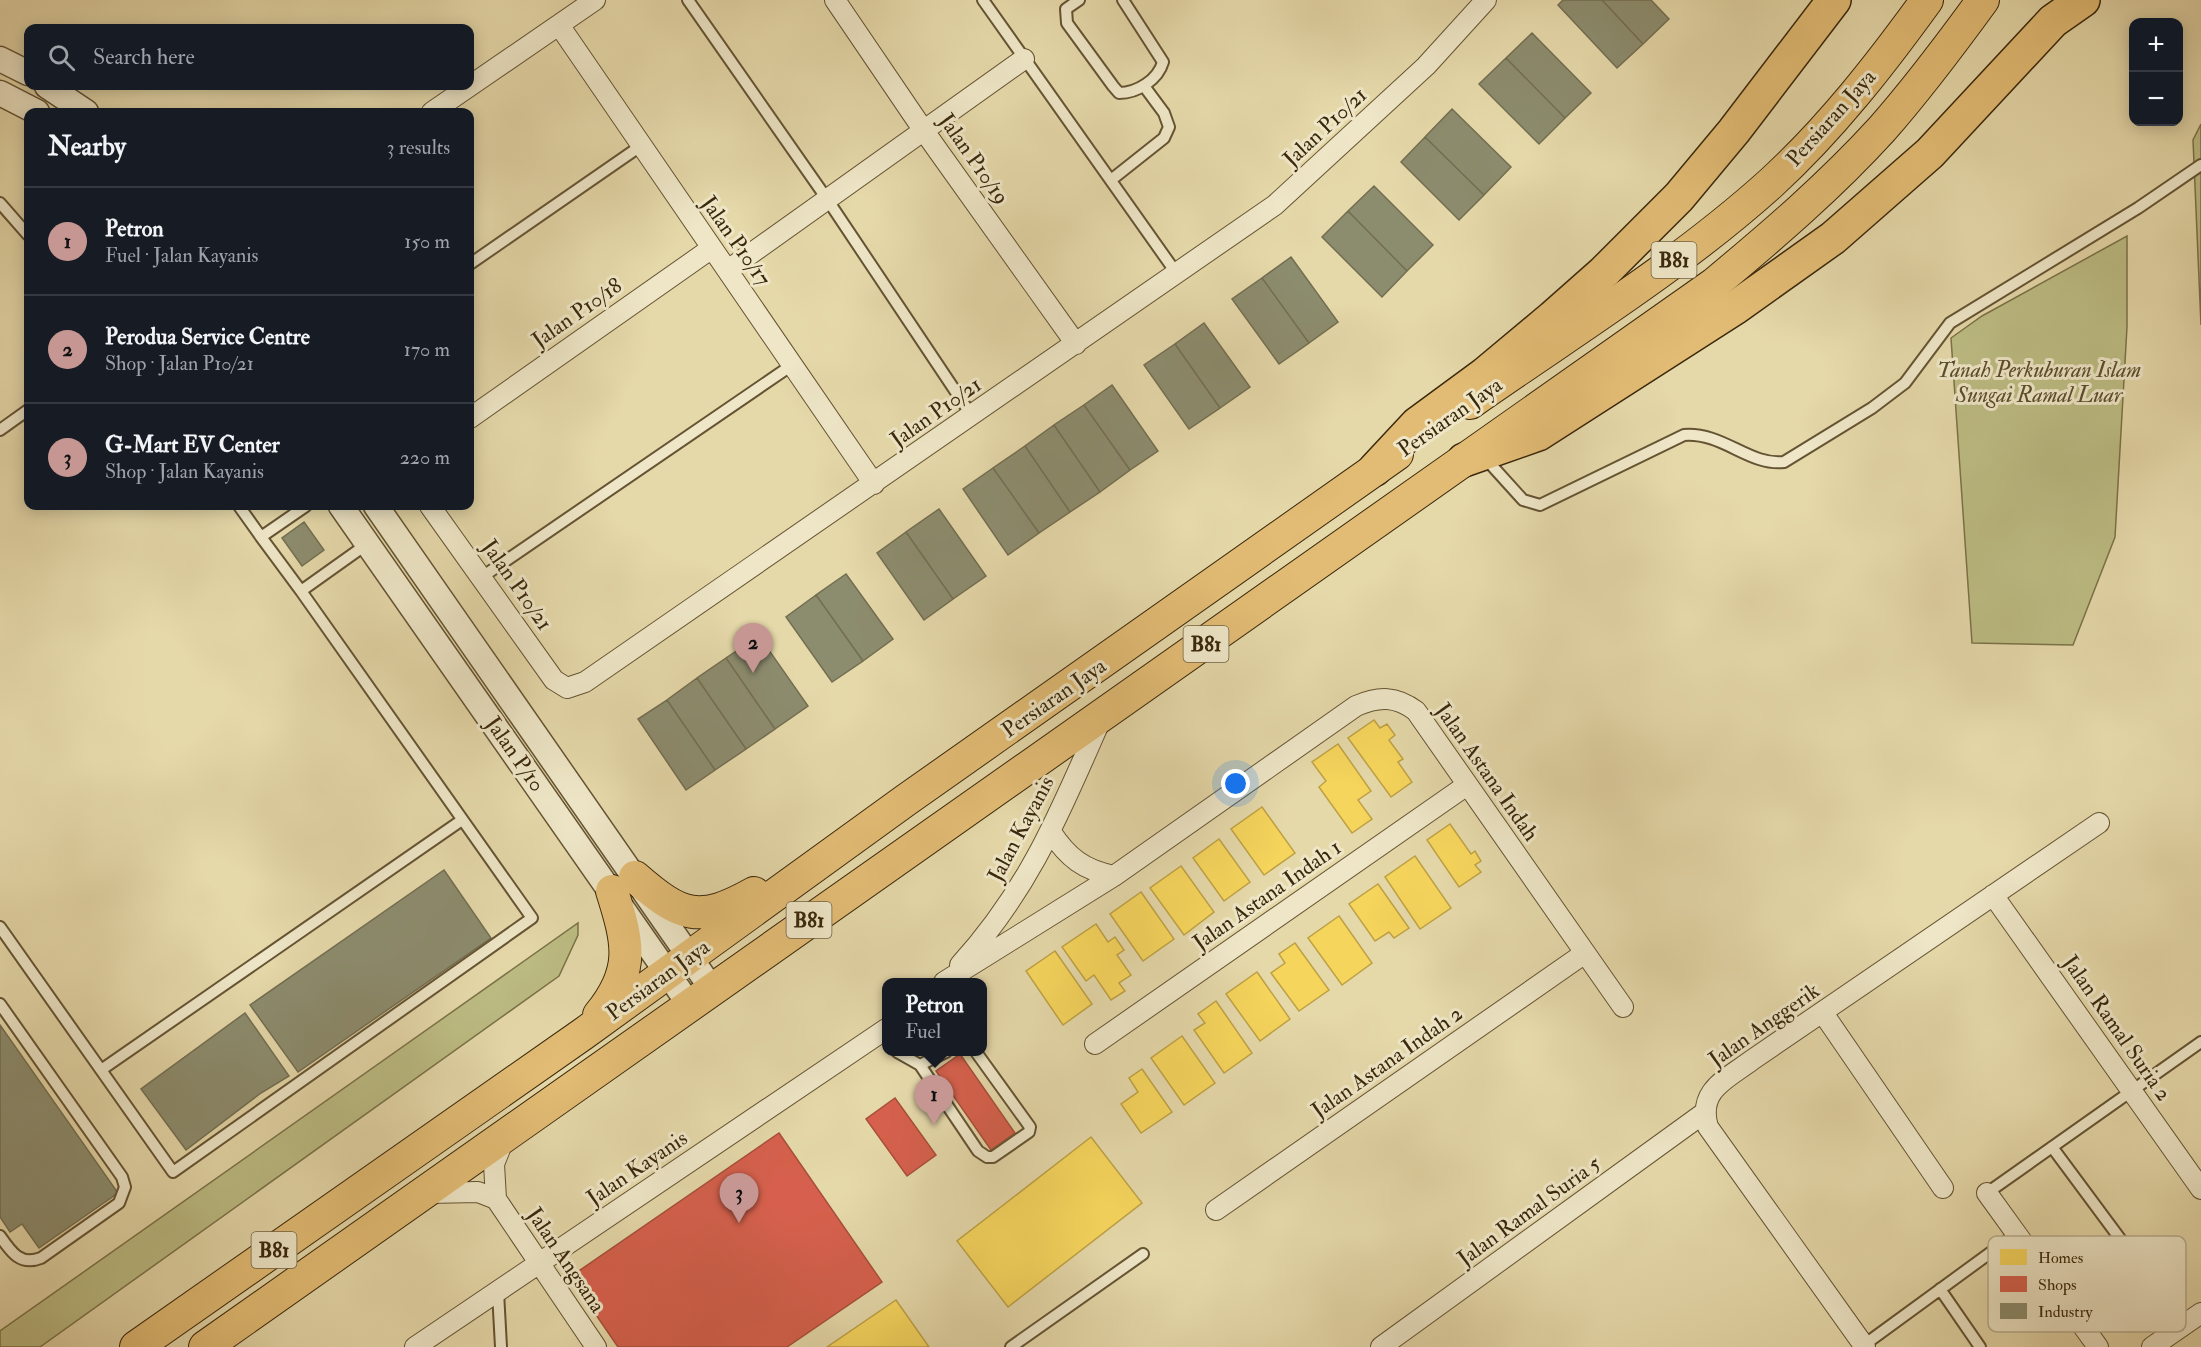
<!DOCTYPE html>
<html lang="en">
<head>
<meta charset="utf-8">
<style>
	body { margin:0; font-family:"IM FELL Double Pica",serif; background:#242831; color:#f1f3f6 }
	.controls { position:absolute; right:18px; top:18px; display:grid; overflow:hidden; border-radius:12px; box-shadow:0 3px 15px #0003 }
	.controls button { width:54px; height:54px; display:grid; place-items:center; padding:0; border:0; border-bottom:2px solid #363941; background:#171b24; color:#f1f3f6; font:30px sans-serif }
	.you { position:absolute; left:1236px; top:784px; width:21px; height:21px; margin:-15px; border:4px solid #fff; border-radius:50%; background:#1a73e8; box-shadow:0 0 0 9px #1a73e833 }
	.badge { display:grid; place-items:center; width:39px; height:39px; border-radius:50%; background:#c59692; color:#111; font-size:20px; font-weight:700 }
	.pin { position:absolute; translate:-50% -50px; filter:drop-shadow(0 2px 3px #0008) }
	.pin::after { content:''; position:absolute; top:32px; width:21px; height:18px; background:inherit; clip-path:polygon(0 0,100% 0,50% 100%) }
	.popup { position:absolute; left:882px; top:978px; width:105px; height:78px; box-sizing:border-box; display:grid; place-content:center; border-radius:12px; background:#171b24; filter:drop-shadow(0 2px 4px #0005); font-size:20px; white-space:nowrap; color:#9ea1a6 }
	.popup b { font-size:22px; color:#f1f3f6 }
	.popup::after { content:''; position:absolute; left:50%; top:100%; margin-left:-12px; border:12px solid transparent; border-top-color:#171b24 }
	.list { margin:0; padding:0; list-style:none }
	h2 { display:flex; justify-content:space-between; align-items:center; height:78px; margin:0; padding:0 24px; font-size:26px }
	h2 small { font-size:20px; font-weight:400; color:#9ea1a6 }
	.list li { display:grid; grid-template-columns:39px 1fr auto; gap:18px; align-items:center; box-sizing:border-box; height:108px; padding:0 24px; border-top:2px solid #363941 }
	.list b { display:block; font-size:22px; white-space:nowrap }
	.list p { margin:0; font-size:20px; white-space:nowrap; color:#9ea1a6 }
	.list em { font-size:20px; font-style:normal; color:#9ea1a6 }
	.icon { flex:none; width:33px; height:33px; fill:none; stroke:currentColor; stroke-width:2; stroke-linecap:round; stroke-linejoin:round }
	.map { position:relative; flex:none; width:2201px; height:1347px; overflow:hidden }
	.search { position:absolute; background:#171b24; box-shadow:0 3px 15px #0003; left:24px; top:24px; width:450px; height:66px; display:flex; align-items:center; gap:15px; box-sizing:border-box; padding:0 21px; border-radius:12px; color:#9ea1a6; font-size:22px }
	.panel { position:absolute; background:#171b24; box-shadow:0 3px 15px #0003; left:24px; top:108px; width:450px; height:402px; border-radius:12px }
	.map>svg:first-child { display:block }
</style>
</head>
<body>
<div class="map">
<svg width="2201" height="1347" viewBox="0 0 2201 1347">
	<rect width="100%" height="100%" fill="#e5d8a9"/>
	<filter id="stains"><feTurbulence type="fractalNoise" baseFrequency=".00333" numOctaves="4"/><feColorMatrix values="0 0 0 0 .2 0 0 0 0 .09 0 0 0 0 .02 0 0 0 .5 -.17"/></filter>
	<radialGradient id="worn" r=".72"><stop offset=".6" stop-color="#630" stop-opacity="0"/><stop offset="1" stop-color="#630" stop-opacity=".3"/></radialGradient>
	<!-- green -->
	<path fill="#bcbc83" stroke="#7b7248" stroke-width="1.5" d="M2201,124V325L2193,140Z
		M2127,236V327L2115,537L2073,645L1972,643L1951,338L1982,316Z
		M578,923V935L559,976L40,1347H0V1331Z"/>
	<!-- homes -->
	<path fill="#f6d55c" stroke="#bea144" stroke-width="1.5" d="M1374,720L1380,728L1387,724L1395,735L1389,740L1403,759L1398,762L1412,782L1391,797L1348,738Z
		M1338,744L1371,791L1358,800L1372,819L1352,833L1319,787L1326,781L1312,762Z
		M1262,807L1295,853L1264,875L1231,829Z
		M1450,824L1471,854L1475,851L1481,861L1475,865L1481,872L1459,887L1427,840Z
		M1219,839L1250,882L1224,901L1193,858Z
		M1415,856L1451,908L1420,929L1385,877Z
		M1181,866L1214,912L1184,935L1150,888Z
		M1378,884L1409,928L1394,938L1389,932L1375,941L1349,904Z
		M1141,892L1174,939L1143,961L1110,914Z
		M1339,916L1372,963L1342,985L1308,938Z
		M1096,924L1108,942L1115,937L1124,950L1117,955L1131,975L1119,983L1125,991L1111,1000L1094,975L1086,981L1062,947Z
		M1295,943L1329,990L1299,1011L1271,973L1285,963L1279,954Z
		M1055,951L1092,1004L1063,1025L1026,971Z
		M1257,972L1290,1019L1260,1041L1226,994Z
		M1216,1001L1252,1053L1224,1073L1194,1030L1205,1023L1198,1014Z
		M1182,1036L1215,1083L1184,1105L1151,1058Z
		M1142,1069L1172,1112L1141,1133L1121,1104L1138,1092L1129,1078Z
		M1091,1137L1142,1203L1008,1307L957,1241Z
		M896,1300L929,1347H827Z"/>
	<!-- shops -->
	<path fill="#d6604d" stroke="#a74f3a" stroke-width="1.5" d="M960,1054L1015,1133L991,1150L936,1071Z
		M895,1098L936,1155L907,1176L866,1119Z
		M779,1133L882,1282L787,1347H618L570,1277Z"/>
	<!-- industry -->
	<path fill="#8c8c6e" stroke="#736e51" stroke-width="1.5" d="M1563,0H1602L1643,44L1617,68L1558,5Z
		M1602,0H1651L1669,19L1643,44Z
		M1532,33L1591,93L1565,118L1506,58Z
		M1506,58L1565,118L1539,144L1479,84Z
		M1452,109L1511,167L1484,195L1425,137Z
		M1425,137L1484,195L1459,220L1401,162Z
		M1374,186L1433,245L1407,271L1348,211Z
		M1348,211L1407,271L1382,297L1322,237Z
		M1291,257L1338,322L1309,343L1262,278Z
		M1262,278L1309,343L1279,364L1232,299Z
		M1204,323L1250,387L1220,408L1175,344Z
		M1175,344L1220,408L1189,429L1144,365Z
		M1112,385L1158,451L1130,470L1084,405Z
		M1084,405L1130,470L1100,492L1054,425Z
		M1054,425L1100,492L1070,512L1025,446Z
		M1025,446L1070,512L1039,533L993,468Z
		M993,468L1039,533L1008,555L963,489Z
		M939,509L986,576L953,599L906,532Z
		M304,522L324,550L302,566L282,538Z
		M906,532L953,599L924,620L877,553Z
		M846,574L893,639L863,661L816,595Z
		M816,595L863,661L832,682L786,617Z
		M759,636L808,706L775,729L726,658Z
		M726,658L775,729L746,749L697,678Z
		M697,678L746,749L715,770L667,700Z
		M667,700L715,770L686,790L638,719Z
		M444,870L491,938L298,1072L250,1005Z
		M245,1013L289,1076L261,1093L186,1150L141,1089Z
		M0,1025L118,1193L39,1248L22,1224L10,1232L0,1217Z"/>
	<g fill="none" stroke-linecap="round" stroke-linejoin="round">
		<!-- service casing -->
		<g stroke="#655433" stroke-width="14">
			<path id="service" d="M688,0L827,199L972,416
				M983,0L1177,274
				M1079,0L1066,9L1067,23L1113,86L1119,93C1137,93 1158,80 1163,62L1123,0
				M1111,180L1164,138L1169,127L1164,113L1144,86
				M0,203L28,235
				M470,264L642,145
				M0,430L28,410
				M1485,458L1523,500L1540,505L1684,435C1723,432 1749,466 1784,462L1872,408L1905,383L1950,323L2138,208L2201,165
				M239,506L261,537L306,506
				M261,537L301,591
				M482,577L792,365
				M0,927L173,1172L532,918L301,591L367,544
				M0,1004L122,1177L125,1187L119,1203L41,1258C20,1266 11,1252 0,1236
				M897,1052L920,1065L978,1151L987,1157H993L1029,1132L1030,1127L976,1052
				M920,1065L946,1052
				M101,1070L462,820
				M2052,1147L2184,1325
				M1987,1193L2201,1042
				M1940,1289L1980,1347
				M498,1292L501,1347
				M1864,1345L2016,1234
				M1011,1347L1143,1254"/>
		</g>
		<!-- minor casing -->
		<g stroke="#655433" stroke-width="22">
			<path id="minor" d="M835,0L924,131L1076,344
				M559,25L874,484
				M432,112L595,0
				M728,270L1024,59
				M470,418L712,248
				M430,506L554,680L567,688L585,682L1275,205L1426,66L1486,0
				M1051,832C1068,858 1084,870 1114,876
				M1993,895L2201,1189
				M960,965C1030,888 1060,812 1101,719
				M944,982L1114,876L1356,706C1379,696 1396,696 1416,711L1623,1007
				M1823,1013L1943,1188
				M1095,1044L1467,785
				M504,1139L494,1164L496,1199L596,1347
				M428,1193L478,1192L496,1199
				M1987,1193L2098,1347
				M1216,1210L1585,953
				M415,1347L886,1029
				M1381,1347L1704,1113
				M1865,1347L1708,1127C1697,1090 1727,1079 1752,1060L2099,823
				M2152,1347L2201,1313"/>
		</g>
		<!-- tertiary casing -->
		<g stroke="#655433" stroke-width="27">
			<path id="tertiary" d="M0,59L28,73
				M47,86L86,112
				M0,93L37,112
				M341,506L689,1004
				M376,506L712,989"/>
		</g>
		<!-- primary casing -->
		<g stroke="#3a280c" stroke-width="34">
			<path id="primary" d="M1470,403C1571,332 1679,266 1771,183C1830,129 1880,65 1927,0
				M635,877C681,917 699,924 754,893
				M599,1015C636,970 628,942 612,891
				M136,1347L583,1034L906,800L1397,454
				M205,1347L1714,284C1773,235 1830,186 1882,129C1918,88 1951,44 1983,0"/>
		</g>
		<!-- motorway casing -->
		<g stroke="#3a280c" stroke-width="36">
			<path id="motorway" d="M1464,460L1538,434L1736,307L1833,238L1930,153L2053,21L2083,0
				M1375,469L1417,424L1485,374L1552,318L1604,272L1679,197L1734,131L1834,0"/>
		</g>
		<!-- service -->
		<use href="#service" stroke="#eee6c7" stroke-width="10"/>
		<!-- minor -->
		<use href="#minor" stroke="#eee6c7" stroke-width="20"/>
		<!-- tertiary -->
		<use href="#tertiary" stroke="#eee6c7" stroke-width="24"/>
		<!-- primary -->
		<use href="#primary" stroke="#e2bc74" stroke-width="32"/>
		<!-- motorway -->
		<use href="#motorway" stroke="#e2bc74" stroke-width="33"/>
	</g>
	<g text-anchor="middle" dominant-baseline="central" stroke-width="6" stroke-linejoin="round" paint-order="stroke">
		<!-- shield labels -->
		<g fill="#eee6c7" stroke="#706144" stroke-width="1.5">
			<rect x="1651.5" y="242" width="45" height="36" rx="4.5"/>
			<rect x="1183.5" y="626" width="45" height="36" rx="4.5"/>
			<rect x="786.5" y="902" width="45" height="36" rx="4.5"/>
			<rect x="251.5" y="1232" width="45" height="36" rx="4.5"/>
		</g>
		<g font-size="21" font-weight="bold" fill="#3a280c">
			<text x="1674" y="260">B81</text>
			<text x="1206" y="644">B81</text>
			<text x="809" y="920">B81</text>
			<text x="274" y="1250">B81</text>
		</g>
		<!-- street labels -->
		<g font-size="22" fill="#3a280c" stroke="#eee6c7">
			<text transform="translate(1831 118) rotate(-48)">Persiaran Jaya</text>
			<text transform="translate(1325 127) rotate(-43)">Jalan P10/21</text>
			<text transform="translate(974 159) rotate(55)">Jalan P10/19</text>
			<text transform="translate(736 241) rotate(55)">Jalan P10/17</text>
			<text transform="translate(577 313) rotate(-35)">Jalan P10/18</text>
			<text transform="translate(936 412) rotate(-35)">Jalan P10/21</text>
			<text transform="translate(1450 417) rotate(-35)">Persiaran Jaya</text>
			<text transform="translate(517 585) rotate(55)">Jalan P10/21</text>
			<text transform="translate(1054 698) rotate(-35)">Persiaran Jaya</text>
			<text transform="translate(515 754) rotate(55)">Jalan P/10</text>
			<text transform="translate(1487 772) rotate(55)">Jalan Astana Indah</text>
			<text transform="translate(1021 829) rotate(-62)">Jalan Kayanis</text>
			<text transform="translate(1267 895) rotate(-35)">Jalan Astana Indah 1</text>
			<text transform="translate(658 980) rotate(-36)">Persiaran Jaya</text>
			<text transform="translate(1764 1025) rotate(-35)">Jalan Anggerik</text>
			<text transform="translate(2117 1028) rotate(55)">Jalan Ramal Suria 2</text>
			<text transform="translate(1387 1062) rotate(-35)">Jalan Astana Indah 2</text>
			<text transform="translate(637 1168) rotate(-34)">Jalan Kayanis</text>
			<text transform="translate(1529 1211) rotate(-36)">Jalan Ramal Suria 5</text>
			<text transform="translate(566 1260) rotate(56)">Jalan Angsana</text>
		</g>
		<!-- park labels -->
		<g font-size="22" font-style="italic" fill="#5a4d2a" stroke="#eee6c7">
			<text x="2039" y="370">Tanah Perkuburan Islam<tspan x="2039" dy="25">Sungai Ramal Luar</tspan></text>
		</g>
	</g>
	<!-- legend -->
	<rect x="1988" y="1236" width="198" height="96" rx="9" fill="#eee6c7" stroke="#b8ad8f" stroke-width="1.5"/>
	<rect x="2000" y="1249" width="27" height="16" fill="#f6d55c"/>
	<rect x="2000" y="1276" width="27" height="16" fill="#d6604d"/>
	<rect x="2000" y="1303" width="27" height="16" fill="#8c8c6e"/>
	<g font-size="16" fill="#3a280c">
		<text x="2038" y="1263">Homes</text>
		<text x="2038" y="1290">Shops</text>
		<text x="2038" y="1317">Industry</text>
	</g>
	<rect width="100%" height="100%" filter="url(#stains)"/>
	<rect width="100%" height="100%" fill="url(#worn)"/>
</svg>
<div class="controls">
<button>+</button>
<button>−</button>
</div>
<div class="you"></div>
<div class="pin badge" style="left:934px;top:1125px">1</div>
<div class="popup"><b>Petron</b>Fuel</div>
<div class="pin badge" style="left:753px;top:673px">2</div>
<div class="pin badge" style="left:739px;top:1223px">3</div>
<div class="search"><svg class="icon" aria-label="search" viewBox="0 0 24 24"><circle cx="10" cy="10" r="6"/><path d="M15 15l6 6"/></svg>Search here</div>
<section class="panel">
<h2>Nearby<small>3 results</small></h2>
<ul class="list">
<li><span class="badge">1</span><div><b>Petron</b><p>Fuel · Jalan Kayanis</p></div><em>150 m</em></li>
<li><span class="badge">2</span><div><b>Perodua Service Centre</b><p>Shop · Jalan P10/21</p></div><em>170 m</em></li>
<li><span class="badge">3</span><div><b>G-Mart EV Center</b><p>Shop · Jalan Kayanis</p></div><em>220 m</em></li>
</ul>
</section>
</div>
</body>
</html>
